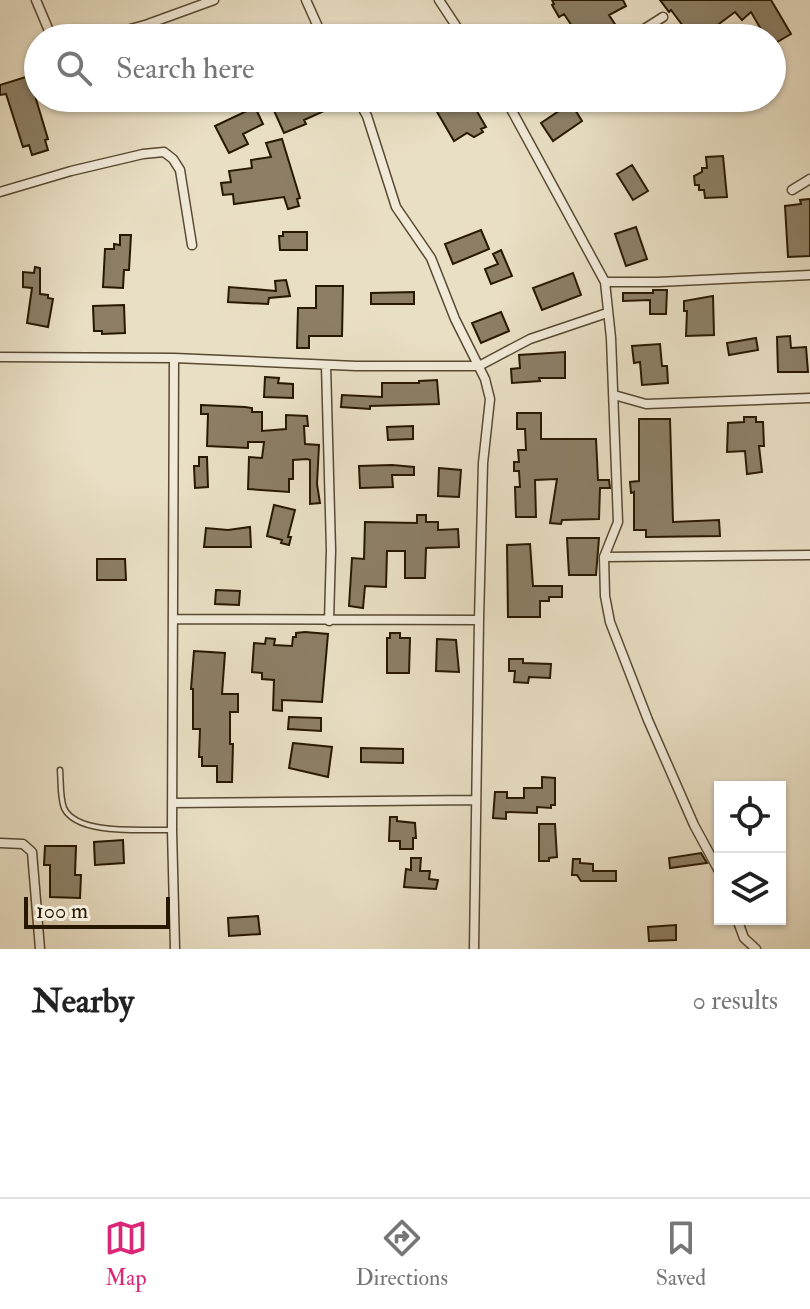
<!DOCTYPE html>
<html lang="en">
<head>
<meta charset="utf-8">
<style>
	body { margin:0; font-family:"IM FELL Double Pica",serif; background:#f6f6f6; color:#222 }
	.controls { position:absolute; right:24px; bottom:24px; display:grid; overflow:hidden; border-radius:0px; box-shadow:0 2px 6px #0004 }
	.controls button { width:72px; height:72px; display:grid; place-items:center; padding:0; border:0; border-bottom:2px solid #e0e0e0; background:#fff; color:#222; font:40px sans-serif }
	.scale { position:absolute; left:24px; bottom:20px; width:146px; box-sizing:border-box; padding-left:8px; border:4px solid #281800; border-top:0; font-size:22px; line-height:28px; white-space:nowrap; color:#281800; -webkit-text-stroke:6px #f1ead9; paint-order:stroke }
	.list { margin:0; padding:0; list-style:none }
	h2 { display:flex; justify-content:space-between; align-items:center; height:104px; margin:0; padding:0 32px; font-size:34px }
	h2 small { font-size:26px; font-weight:400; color:#767676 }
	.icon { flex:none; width:44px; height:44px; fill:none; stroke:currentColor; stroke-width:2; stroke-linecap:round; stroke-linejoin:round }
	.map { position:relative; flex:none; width:810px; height:949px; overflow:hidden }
	.search { position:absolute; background:#fff; box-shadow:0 2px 6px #0004; left:24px; right:24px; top:24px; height:88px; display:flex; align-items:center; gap:20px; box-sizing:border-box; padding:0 28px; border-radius:44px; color:#767676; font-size:30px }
	.sheet { height:248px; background:#fff }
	nav { display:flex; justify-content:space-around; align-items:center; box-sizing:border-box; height:112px; border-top:2px solid #e0e0e0; background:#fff; font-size:22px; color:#767676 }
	nav a { display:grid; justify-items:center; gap:4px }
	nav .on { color:#db2777 }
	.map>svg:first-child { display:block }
</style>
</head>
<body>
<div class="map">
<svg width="810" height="949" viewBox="0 0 810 949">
	<rect width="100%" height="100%" fill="#e9dfc4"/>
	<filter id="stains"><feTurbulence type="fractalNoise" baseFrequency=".0025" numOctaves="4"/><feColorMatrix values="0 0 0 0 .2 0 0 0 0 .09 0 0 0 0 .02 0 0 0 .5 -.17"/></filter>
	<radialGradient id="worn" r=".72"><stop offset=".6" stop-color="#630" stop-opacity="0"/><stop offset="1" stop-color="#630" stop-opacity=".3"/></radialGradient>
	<!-- building -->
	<path fill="#8c7f66" stroke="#281800" stroke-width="2" d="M552,0H623L626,6L609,15L622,35L617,38H580L564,14L559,17L552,5L554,4Z
		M660,0H771L791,34L772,45V38H766L751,12L742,20L735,12L700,38H692L671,10L669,12Z
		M29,76L48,139L45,140L48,150L32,155L29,145L23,147L6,94L0,95V85Z
		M255,98H332L335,106L304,120L306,124L284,133L272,106L260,111Z
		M455,98H481L484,103L475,108L486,127L481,129L483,132L474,137L467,133L454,141L436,110Z
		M571,103L582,121L553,141L541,123Z
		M255,107L263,124L243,134L248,144L229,153L215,126Z
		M282,139L300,198L297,199L299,206L288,209L284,197L234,204L233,194L223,195L221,183L231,182L229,171L252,168L251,160L271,157L266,143Z
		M723,156L727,197L705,198L704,190H699V185H695L694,176L702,172V168H707L706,157Z
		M632,165L648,191L633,200L617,174Z
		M810,199V256L788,257L785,206L801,204L800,200Z
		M636,227L647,259L626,266L615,234Z
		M481,230L489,249L453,264L445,244Z
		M283,232H307V250H280L279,236H283Z
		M120,235H131L129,270H124L123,288L103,287L105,249H114V244L120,245Z
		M501,250L512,276L491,284L485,269L498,264L493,254Z
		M35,267L40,268V294L48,295V298L53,299L48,327L27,323L32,288L23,287V272L34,273Z
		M573,273L581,295L542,310L533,288Z
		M286,280L290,296L269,298L268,304L228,302L229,287L276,291L275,281Z
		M316,286H343L342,336H309V348H297L298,308H316Z
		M653,290H667L666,314H650V300L623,301V293H653Z
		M414,292V304H371V293Z
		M713,296L714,335L686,336L687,311H684V301Z
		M124,305L125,333L102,334V331H94L93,306Z
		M501,312L509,331L481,343L472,323Z
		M790,336L791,348L806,347L808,372H778L777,337Z
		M756,338L758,350L729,355L727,343Z
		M660,344L662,366H667L668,383L642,385L640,362L634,363L632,346Z
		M565,352V378H539L540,381L512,383L511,369L520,368L519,355Z
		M265,377L279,378L278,383L293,384V398L264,397Z
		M437,380L439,404L370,406V409L341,407L342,395L382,397V383H419V381Z
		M201,405L245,407L252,408V412H262V431L286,429V415L307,416L308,426H304L305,444L319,445L317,484L320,503L310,504V460L307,459L293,460V479H289V492L248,489L249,457L262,458L264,442H248V448L207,446L208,414H201Z
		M517,413H541V439H596L598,480H609L610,488H600L599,519L562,520L561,524L550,523L557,479L535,480L536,517H516L515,487H520L519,471H514V462H519L518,450H526L525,429H517Z
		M744,417H756V422H763L764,446H759L762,472L747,474L745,451L727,452L728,423L744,422Z
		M639,419H670L673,522L719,520L720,536L646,537V530H634V492L631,493L630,482L639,481Z
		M413,426V439L388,440L387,427Z
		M199,457H207L208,487L195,488L194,466H199Z
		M392,465L414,467V475H392L393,487L360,488L359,466Z
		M439,468L461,470L459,497L438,496Z
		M274,505L295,510L288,537H291L289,545L281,543L282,540L267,536Z
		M417,515H426V522H438V530L458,529L459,547L426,548L425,578H405V551H387L386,587L365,586L363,608L349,606L352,558L364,559L365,522L417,523Z
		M250,527L251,547H204L206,528L228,530Z
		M567,538H599L596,575H569Z
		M530,544L533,586H562V597H549V601H540V617H508L507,545Z
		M97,559H125L126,580H97Z
		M216,590L240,591L239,605L215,604Z
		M305,632L328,634L322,702L282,700V711L273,710L274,680L262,679V673L252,672L254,643L265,644L266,638L275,639L274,645L292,646L293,637H296V633Z
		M390,633H400V638H410L409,673H387V638H390Z
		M437,639L456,640L459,672L436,671Z
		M194,651L225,653L222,694H238V712H230V744H233L232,782H217V766H202V757H199L200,729H193V689H191Z
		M509,659H523V663L551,664L550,678L529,677L528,683L514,682L515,671H509Z
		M289,717L321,718V731L288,729Z
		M293,743L332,747L328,777L289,768Z
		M361,748L403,749V763L361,762Z
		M542,777L555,778V805H551V808L537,807V813L506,812V819L493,818L495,792H507V798H524V788H542Z
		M390,817H397V821L415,823L416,838H413V849H400V841H389Z
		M539,824H555L557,857L549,858V861H539Z
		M123,840L124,863L95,865L94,842Z
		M45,846H76L75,875H81L80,898L50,897V865H44Z
		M701,853L707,863L670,868L669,858Z
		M411,858H421L420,871H430L429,879L438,880L436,889L404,887L406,869L411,870Z
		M573,859H580V863L593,864V871H616V881H581L577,875H572Z
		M258,916L260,934L229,936L228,918Z
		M676,925V940L649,941L648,927Z"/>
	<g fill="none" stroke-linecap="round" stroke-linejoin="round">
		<!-- service casing -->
		<g stroke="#584a31" stroke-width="7">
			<path id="service" d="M60,770C61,782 60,798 64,808C77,836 145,829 172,830"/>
		</g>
		<!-- minor casing -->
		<g stroke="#584a31" stroke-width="11">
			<path id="minor" d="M36,0L52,38
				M306,0L323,38
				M439,0L464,38
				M99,38L148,24L214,0
				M630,38L663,17
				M357,98L367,116L396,207L431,258L455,319L485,379L490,399L483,463L479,620L474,949
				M505,98L605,282L611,338L618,522L604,557L605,596L610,622L648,720L694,825L720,873
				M512,109L532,98
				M792,190L810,179
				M0,192L71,171L143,154L164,152L173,159L180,170L192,245
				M605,282H658L810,275
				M0,357L174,358L356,366H479L530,339L607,313
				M174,358L172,830L175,949
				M326,365L331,550L329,621
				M614,395L646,404L810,398
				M604,557L810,555
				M173,619L479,620
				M172,803L475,800
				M0,843L23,844L32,852L40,949
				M737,919L744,938L756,949"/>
		</g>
		<!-- service -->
		<use href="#service" stroke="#f1ead9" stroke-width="4"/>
		<!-- minor -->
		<use href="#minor" stroke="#f1ead9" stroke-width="8"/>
	</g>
	<rect width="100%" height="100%" filter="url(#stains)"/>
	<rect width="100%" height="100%" fill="url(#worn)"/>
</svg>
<div class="controls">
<button><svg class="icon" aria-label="locate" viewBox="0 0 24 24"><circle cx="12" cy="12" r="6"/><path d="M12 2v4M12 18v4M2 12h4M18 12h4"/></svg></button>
<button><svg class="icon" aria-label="layers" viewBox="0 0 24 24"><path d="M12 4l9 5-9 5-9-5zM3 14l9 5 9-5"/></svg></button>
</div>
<div class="scale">100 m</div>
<div class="search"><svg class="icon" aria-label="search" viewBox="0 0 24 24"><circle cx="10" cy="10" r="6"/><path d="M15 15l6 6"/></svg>Search here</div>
</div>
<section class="sheet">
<h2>Nearby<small>0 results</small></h2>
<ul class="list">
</ul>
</section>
<nav>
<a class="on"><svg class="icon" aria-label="map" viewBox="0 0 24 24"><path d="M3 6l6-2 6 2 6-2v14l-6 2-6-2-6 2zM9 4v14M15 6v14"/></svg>Map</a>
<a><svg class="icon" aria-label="directions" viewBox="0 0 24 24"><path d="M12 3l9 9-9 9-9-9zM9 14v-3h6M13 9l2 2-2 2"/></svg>Directions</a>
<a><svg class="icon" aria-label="saved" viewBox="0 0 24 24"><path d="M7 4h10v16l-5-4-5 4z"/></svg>Saved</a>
</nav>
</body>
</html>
